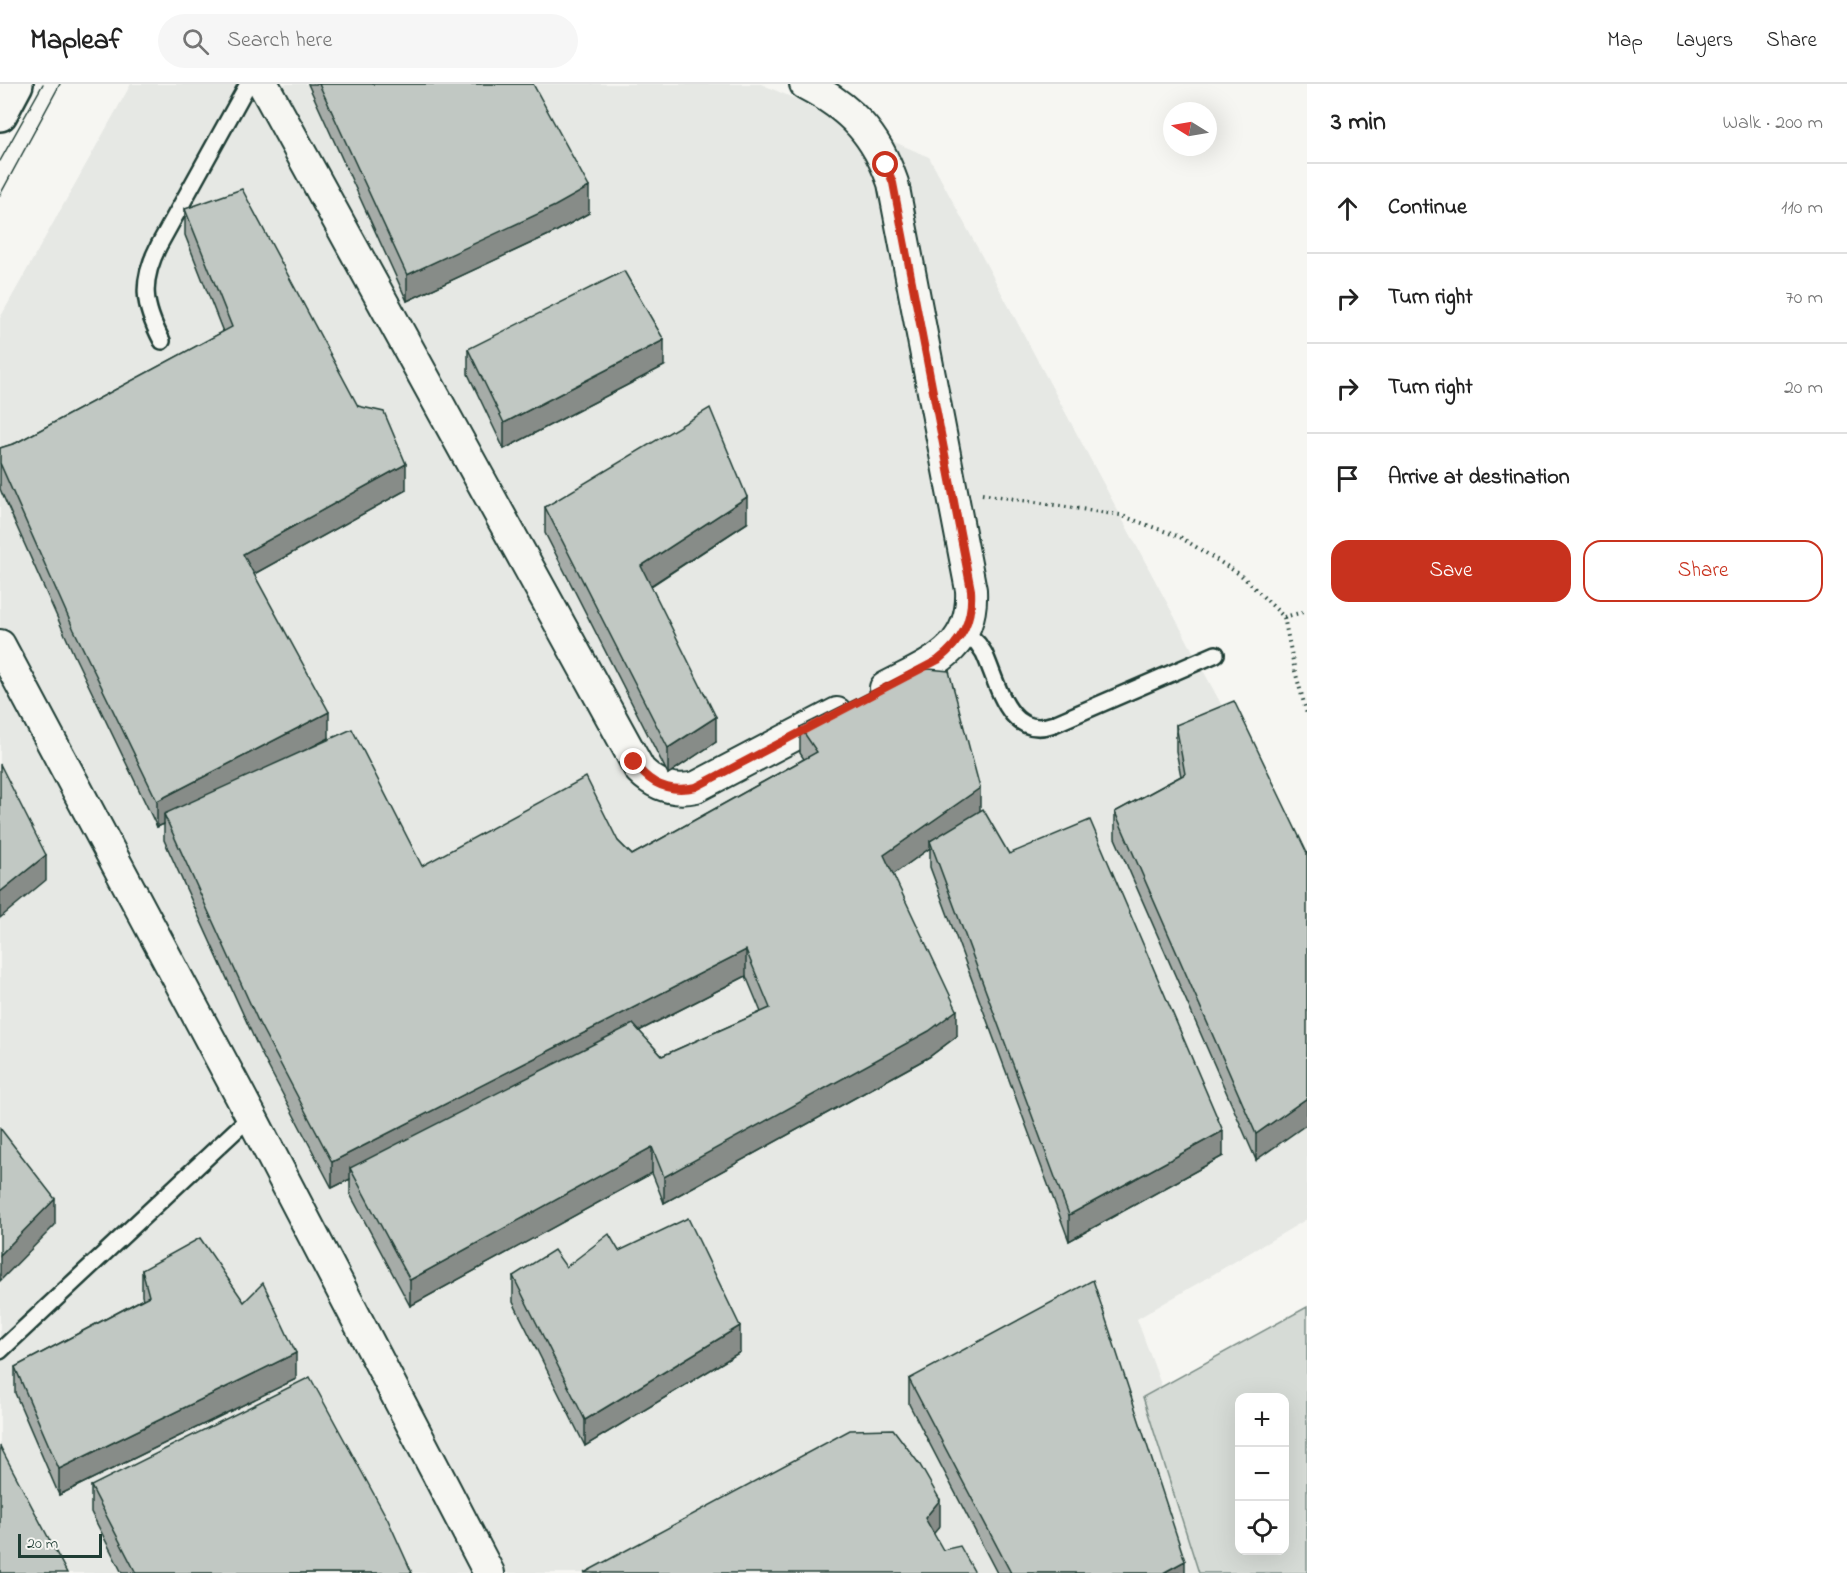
<!DOCTYPE html>
<html lang="en">
<head>
<meta charset="utf-8">
<style>
	body { margin:0; font-family:"Indie Flower",sans-serif; background:#f6f6f6; color:#222 }
	.controls { position:absolute; right:18px; bottom:18px; display:grid; overflow:hidden; border-radius:12px; box-shadow:0 6px 24px #0002 }
	.controls button { width:54px; height:54px; display:grid; place-items:center; padding:0; border:0; border-bottom:2px solid #e0e0e0; background:#fff; color:#222; font:30px sans-serif }
	.compass { position:absolute; left:1163px; top:18px; width:54px; height:54px; border-radius:50%; background:#fff; box-shadow:0 6px 24px #0002; rotate:281deg }
	.scale { position:absolute; left:18px; bottom:15px; width:84px; box-sizing:border-box; padding-left:6px; border:3px solid #1f3d34; border-top:0; font-size:16px; line-height:21px; white-space:nowrap; color:#1f3d34; -webkit-text-stroke:4px #f6f6f2; paint-order:stroke }
	.stop { position:absolute; width:18px; height:18px; margin:-14px; border:4px solid #c8321e; border-radius:50%; background:#fff }
	.stop.end { background:#c8321e; border-color:#fff; box-shadow:0 2px 6px #0008 }
	.list { margin:0; padding:0; list-style:none }
	h2 { display:flex; justify-content:space-between; align-items:center; height:78px; margin:0; padding:0 24px; font-size:26px }
	h2 small { font-size:20px; font-weight:400; color:#767676 }
	.list li { display:grid; grid-template-columns:39px 1fr auto; gap:18px; align-items:center; box-sizing:border-box; height:90px; padding:0 24px; border-top:2px solid #e0e0e0 }
	.list b { display:block; font-size:22px; white-space:nowrap }
	.list em { font-size:20px; font-style:normal; color:#767676 }
	.actions { display:flex; gap:12px; padding:18px 24px }
	.actions a { flex:1; padding:14px 0; border:2px solid #c8321e; border-radius:18px; text-align:center; font-size:21px; color:#c8321e }
	.actions .main { background:#c8321e; color:#fff }
	.icon { flex:none; width:33px; height:33px; fill:none; stroke:currentColor; stroke-width:2; stroke-linecap:round; stroke-linejoin:round }
	.map { position:relative; flex:none; width:1307px; height:1489px; overflow:hidden }
	header { display:flex; align-items:center; gap:36px; box-sizing:border-box; height:84px; padding:0 30px; background:#fff; border-bottom:2px solid #e0e0e0 }
	header strong { font-size:28px }
	nav { display:flex; gap:33px; margin-inline-start:auto; font-size:21px }
	.search { width:420px; height:54px; background:#f6f6f6; display:flex; align-items:center; gap:15px; box-sizing:border-box; padding:0 21px; border-radius:33px; color:#767676; font-size:22px }
	main { display:flex }
	aside { flex:1; background:#fff }
	.map>svg:first-child { display:block }
</style>
</head>
<body>
<header>
<strong>Mapleaf</strong>
<div class="search"><svg class="icon" aria-label="search" viewBox="0 0 24 24"><circle cx="10" cy="10" r="6"/><path d="M15 15l6 6"/></svg>Search here</div>
<nav><a>Map</a><a>Layers</a><a>Share</a></nav>
</header>
<main>
<div class="map">
<svg width="1307" height="1489" viewBox="0 0 1307 1489">
	<rect width="100%" height="100%" fill="#f6f6f2"/>
	<filter id="ink" filterUnits="userSpaceOnUse"><feTurbulence type="fractalNoise" baseFrequency=".0167" numOctaves="2"/><feDisplacementMap in="SourceGraphic" scale="12" xChannelSelector="R" yChannelSelector="G"/><feConvolveMatrix kernelMatrix="1 2 1 2 8 2 1 2 1" color-interpolation-filters="sRGB"/></filter>
	<g filter="url(#ink)">
		<!-- built -->
		<path fill="#e6e8e4" d="M131,0H761L929,73L1307,781V1135L1137,1235L1230,1489H0V234Z"/>
		<!-- green -->
		<path fill="#d6dbd6" stroke="#7a8c85" stroke-width="1.5" fill-rule="evenodd" d="M1307,1223V1489H1199L1143,1313ZM1240,1314H1284V1466H1240Z"/>
		<g fill="none" stroke-linecap="round" stroke-linejoin="round">
			<!-- service casing -->
			<g stroke="#1f3d34" stroke-width="20">
				<path id="service" d="M162,257C143,221 140,198 159,161L248,0
					M965,547L978,560L984,569C998,599 1008,657 1054,640L1216,570
					M0,1267L251,1032"/>
			</g>
			<!-- minor casing -->
			<g stroke="#1f3d34" stroke-width="34">
				<path id="minor" d="M263,0L640,686C656,702 673,708 696,703L837,629
					M805,0C851,24 876,50 893,99L971,506C974,566 930,580 885,604
					M0,561L251,1032L489,1489"/>
			</g>
			<!-- primary casing -->
			<g stroke="#1f3d34" stroke-width="38">
				<path id="primary" d="M0,30L16,0"/>
			</g>
			<!-- path -->
			<path stroke="#1f3d34" stroke-width="4" stroke-dasharray="1.5 4.5" stroke-linecap="butt" d="M982,410L1120,431L1180,453L1241,491L1284,533L1295,587L1307,630
				M1284,533L1307,527"/>
			<!-- service -->
			<use href="#service" stroke="#f6f6f2" stroke-width="15"/>
			<!-- minor -->
			<use href="#minor" stroke="#f6f6f2" stroke-width="30"/>
			<!-- primary -->
			<use href="#primary" stroke="#f6f6f2" stroke-width="33"/>
			<!-- tram -->
			<path stroke="#1f3d34" stroke-width="1.5" d="M0,77L43,0
				M0,111L60,0"/>
		</g>
		<!-- wall -->
		<path fill="#a6aca8" stroke="#1f3d34" stroke-width="1.5" fill-rule="evenodd" d="M308,0H533L589,129L555,148L407,217Z
			M185,125L358,322L406,406L254,490L329,654L310,664L422,782L618,757L632,771L804,675L800,669V643L980,727L1009,770L1223,1072L1069,1157L930,783V764L893,790L957,952L929,973L664,1119L652,1089L410,1222L350,1110V1095L332,1104L259,965L164,756V740L157,743L74,571L0,405V364L16,359L223,248L185,151ZM746,892L761,928L662,972L639,947Z
			M468,265L664,282L504,365L468,290Z
			M545,423L747,439L651,502L716,658L668,690L545,449Z
			M1176,641L1307,769L1256,1076L1115,754V728L1181,692L1176,667Z
			M619,1167L740,1268L585,1362L513,1218V1192L566,1183Z
			M142,1186L296,1295L59,1411L15,1309V1283L143,1215L142,1212Z
			M909,1295L1185,1489H997L909,1320Z
			M91,1402L412,1489H122L91,1428Z"/>
		<!-- shaded-wall -->
		<path fill="#878c88" stroke="#1f3d34" stroke-width="1.5" d="M589,103V129L555,148L407,217V191Z
			M664,256V282L504,365V339Z
			M406,380V406L243,496V470Z
			M747,413V439L641,508V482Z
			M329,628V654L168,738L164,730V740L157,743V717Z
			M716,633V658L668,690V664Z
			M980,704V730L930,757V764L884,797V771Z
			M46,771V796L0,834V808Z
			M746,866V892L355,1092L350,1084V1095L332,1104V1078Z
			M957,926V952L929,973L664,1119V1093Z
			M1307,1014V1040L1256,1076V1050Z
			M1223,1047V1072L1069,1157V1131Z
			M652,1063V1089L410,1222V1196Z
			M55,1115V1141L0,1197V1171Z
			M740,1242V1268L585,1362V1336Z
			M296,1269V1295L59,1411V1385Z
			M940,1416V1442L925,1460V1434Z
			M1185,1477V1489H1163Z"/>
		<!-- building -->
		<path fill="#c1c8c3" stroke="#1f3d34" stroke-width="1.5" d="M319,0H533L589,103L555,122L407,191Z
			M242,105L358,322L384,328L406,380L243,470L329,628L157,717L74,546L0,379V364L16,359L232,243L185,125Z
			M624,187L664,256L504,339L468,265Z
			M710,324L747,413L641,482L716,633L668,664L545,423Z
			M919,584L949,587L980,704L884,771L957,926L929,947L664,1093L652,1063L410,1196L350,1084L633,940L662,972L770,924L746,866L332,1078L259,939L164,730L352,645L422,782L586,693L618,757L632,771L817,668L800,643Z
			M1234,617L1307,769V1014L1256,1050L1115,728L1185,690L1176,641Z
			M0,680L46,771L0,808Z
			M983,725L1009,770L1090,736L1223,1047L1069,1131L930,757Z
			M0,1044L55,1115L0,1171Z
			M688,1134L740,1242L585,1336L513,1192L554,1166L566,1183L609,1150L619,1167Z
			M200,1154L244,1218L263,1199L296,1269L59,1385L15,1283L149,1212L142,1186Z
			M1093,1196L1185,1477L1163,1489H1011L909,1295Z
			M310,1293L388,1436L412,1489H136L91,1402Z
			M893,1345L920,1381L940,1416L925,1434L943,1466L960,1462L975,1489H584L850,1346Z
			M0,1362L67,1489H0Z"/>
	</g>
	<g fill="none" stroke-linecap="round" stroke-linejoin="round" filter="url(#ink)">
		<!-- route -->
		<path stroke="#c8321e" stroke-width="8" d="M634,678C649,700 670,709 696,703L938,576C962,557 973,537 971,506L893,99L886,81"/>
	</g>
</svg>
<div class="controls">
<button>+</button>
<button>−</button>
<button><svg class="icon" aria-label="locate" viewBox="0 0 24 24"><circle cx="12" cy="12" r="6"/><path d="M12 2v4M12 18v4M2 12h4M18 12h4"/></svg></button>
</div>
<svg class="compass" viewBox="-18 -18 36 36"><path d="M0-13l5 13h-10z" fill="#e53935"/><path d="M0 13l5-13h-10z" fill="#767676"/></svg>
<div class="scale">20 m</div>
<div class="stop" style="left:886px;top:81px"></div>
<div class="stop end" style="left:634px;top:678px"></div>
</div>
<aside>
<h2>3 min<small>Walk · 200 m</small></h2>
<ul class="list">
<li><svg class="icon" aria-label="ahead" viewBox="0 0 24 24"><path d="M12 20V5M6 11l6-6 6 6"/></svg><div><b>Continue</b></div><em>110 m</em></li>
<li><svg class="icon" aria-label="right" viewBox="0 0 24 24"><path d="M7 20v-9h11M14 6l5 5-5 5"/></svg><div><b>Turn right</b></div><em>70 m</em></li>
<li><svg class="icon" aria-label="right" viewBox="0 0 24 24"><path d="M7 20v-9h11M14 6l5 5-5 5"/></svg><div><b>Turn right</b></div><em>20 m</em></li>
<li><svg class="icon" aria-label="arrive" viewBox="0 0 24 24"><path d="M6 21V4h12l-3 4 3 4H6"/></svg><div><b>Arrive at destination</b></div></li>
</ul>
<div class="actions"><a class="main">Save</a><a>Share</a></div>
</aside>
</main>
</body>
</html>
